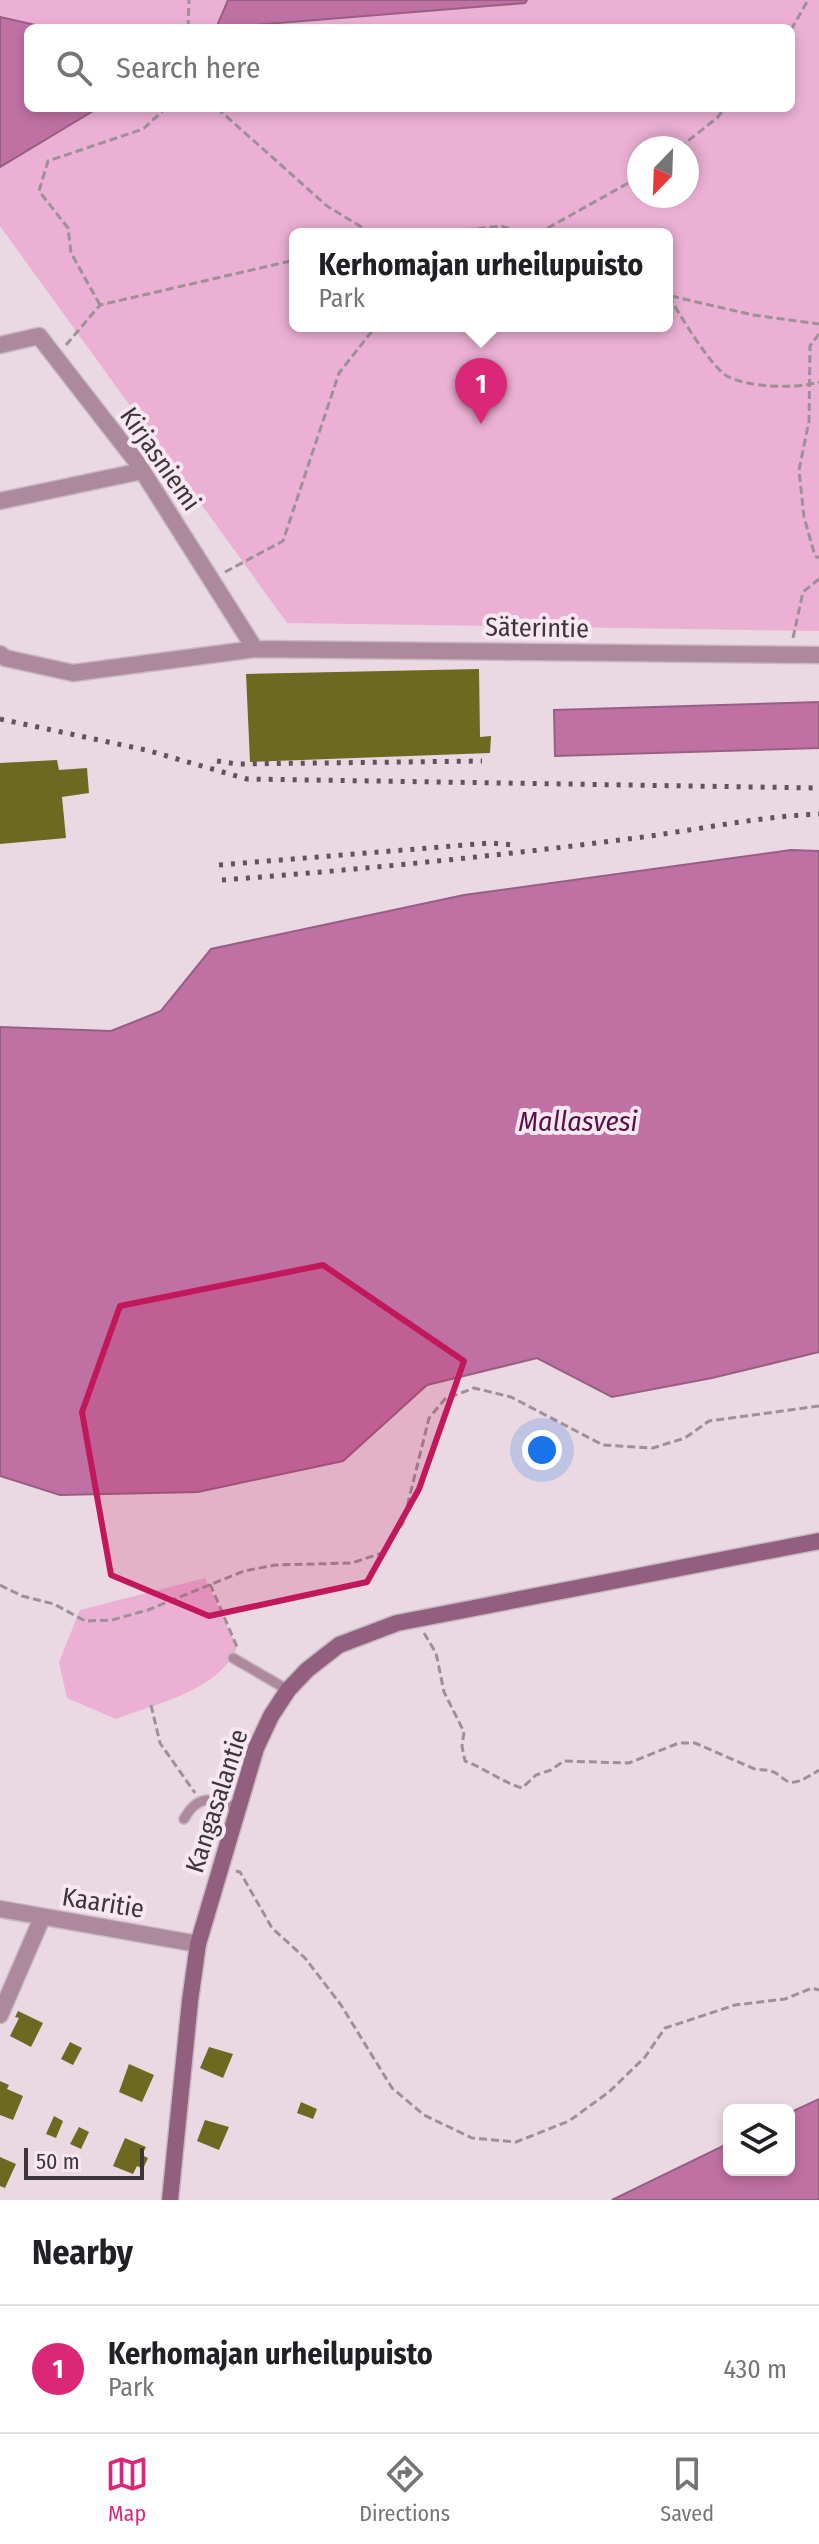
<!DOCTYPE html>
<html lang="en">
<head>
<meta charset="utf-8">
<style>
	body { margin:0; font-family:"Fira Sans Condensed",sans-serif; background:#f2f2f2; color:#202124 }
	.controls { position:absolute; right:24px; bottom:24px; display:grid; overflow:hidden; border-radius:12px; box-shadow:0 4px 12px #0003 }
	.controls button { width:72px; height:72px; display:grid; place-items:center; padding:0; border:0; border-bottom:2px solid #e0e0e0; background:#fff; color:#202124; font:40px sans-serif }
	.compass { position:absolute; left:627px; top:136px; width:72px; height:72px; border-radius:50%; background:#fff; box-shadow:0 4px 12px #0003; rotate:203deg }
	.scale { position:absolute; left:24px; bottom:20px; width:120px; box-sizing:border-box; padding-left:8px; border:4px solid #3c3539; border-top:0; font-size:22px; line-height:28px; white-space:nowrap; color:#3c3539; -webkit-text-stroke:6px #f7e7f0; paint-order:stroke }
	.you { position:absolute; left:542px; top:1450px; width:28px; height:28px; margin:-20px; border:6px solid #fff; border-radius:50%; background:#1a73e8; box-shadow:0 0 0 12px #1a73e833 }
	.badge { display:grid; place-items:center; width:52px; height:52px; border-radius:50%; background:#db2777; color:#fff; font-size:26px; font-weight:700 }
	.pin { position:absolute; translate:-50% -66px; filter:drop-shadow(0 2px 4px #0008) }
	.pin::after { content:''; position:absolute; top:42px; width:28px; height:24px; background:inherit; clip-path:polygon(0 0,100% 0,50% 100%) }
	.popup { position:absolute; left:289px; top:228px; width:384px; height:104px; box-sizing:border-box; display:grid; place-content:center; border-radius:12px; background:#fff; filter:drop-shadow(0 2px 6px #0005); font-size:26px; white-space:nowrap; color:#757577 }
	.popup b { font-size:30px; color:#202124 }
	.popup::after { content:''; position:absolute; left:50%; top:100%; margin-left:-16px; border:16px solid transparent; border-top-color:#fff }
	.list { margin:0; padding:0; list-style:none }
	h2 { display:flex; justify-content:space-between; align-items:center; height:104px; margin:0; padding:0 32px; font-size:34px }
	h2 small { font-size:26px; font-weight:400; color:#757577 }
	.list li { display:grid; grid-template-columns:52px 1fr auto; gap:24px; align-items:center; box-sizing:border-box; height:128px; padding:0 32px; border-top:2px solid #e0e0e0 }
	.list b { display:block; font-size:30px; white-space:nowrap }
	.list p { margin:0; font-size:26px; white-space:nowrap; color:#757577 }
	.list em { font-size:26px; font-style:normal; color:#757577 }
	.icon { flex:none; width:44px; height:44px; fill:none; stroke:currentColor; stroke-width:2; stroke-linecap:round; stroke-linejoin:round }
	.map { position:relative; flex:none; width:819px; height:2200px; overflow:hidden }
	.search { position:absolute; background:#fff; box-shadow:0 4px 12px #0003; left:24px; right:24px; top:24px; height:88px; display:flex; align-items:center; gap:20px; box-sizing:border-box; padding:0 28px; border-radius:12px; color:#757577; font-size:30px }
	.sheet { height:232px; background:#fff }
	nav { display:flex; justify-content:space-around; align-items:center; box-sizing:border-box; height:112px; border-top:2px solid #e0e0e0; background:#fff; font-size:22px; color:#757577 }
	nav a { display:grid; justify-items:center; gap:4px }
	nav .on { color:#db2777 }
	.map>svg:first-child { display:block }
</style>
</head>
<body>
<div class="map">
<svg width="819" height="2200" viewBox="0 0 819 2200">
	<rect width="100%" height="100%" fill="#ead9e3"/>
	<!-- green -->
	<path fill="#ebb0d4" fill-rule="evenodd" d="M0,0H819V631L287,623L0,226V167L98,108H791V28H49L0,17ZM639,148H687V196H639ZM295,234H667V326H295Z
		M205,1578L237,1647C221,1690 155,1704 116,1719L67,1698L59,1662L80,1610Z"/>
	<!-- water -->
	<path fill="#bf71a3" stroke="#985f83" stroke-width="2" d="M228,0H527L525,3L216,28Z
		M0,17L49,28H28V108H98L0,167Z
		M819,702V748L555,756L554,710Z
		M791,850L819,851V1352L712,1378L612,1397L537,1358L427,1385L343,1461L198,1492L60,1495L0,1476V1027L111,1031L161,1011L211,949L464,895Z
		M819,2099V2200H612L729,2143V2170H789V2113Z"/>
	<!-- building -->
	<path fill="#6d6920" d="M479,669L480,737L491,736L490,753L250,762L246,674Z
		M57,760L59,770L87,768L89,793L62,797L66,838L0,844V763Z
		M18,2011L43,2023L31,2047L10,2036L19,2018L15,2017Z
		M70,2042L82,2048L73,2065L61,2059Z
		M209,2047L233,2054L223,2078L200,2068Z
		M129,2064L154,2075L142,2102L119,2092Z
		M0,2081L9,2085L7,2089L23,2096L13,2120L0,2115Z
		M301,2102L317,2109L313,2119L297,2113Z
		M54,2116L63,2121L56,2138L46,2134Z
		M205,2120L229,2127L219,2150L197,2141Z
		M79,2127L89,2132L81,2149L70,2144Z
		M125,2138L146,2147L142,2155L148,2158L143,2169L137,2166L133,2174L113,2166Z
		M0,2157L16,2164L5,2188L0,2186Z"/>
	<g fill="none" stroke-linecap="round" stroke-linejoin="round">
		<!-- lane casing -->
		<g stroke="#c7b8c1" stroke-width="12">
			<path id="lane" d="M233,1658L288,1690
				M184,1819C199,1792 213,1799 238,1808"/>
		</g>
		<!-- street casing -->
		<g stroke="#c7b8c1" stroke-width="19">
			<path id="street" d="M0,345L39,336L136,461L255,649
				M0,501L142,471
				M0,654L5,658L73,673L255,649L819,655
				M0,1909L198,1944
				M0,2015L42,1918"/>
		</g>
		<!-- secondary casing -->
		<g stroke="#c7b8c1" stroke-width="19">
			<path id="secondary" d="M170,2200L190,2001L198,1944L256,1748L271,1716L288,1690L307,1670L339,1645L397,1623L819,1541"/>
		</g>
		<!-- path -->
		<path stroke="#9d9097" stroke-width="3" stroke-dasharray="8 4" stroke-linecap="butt" d="M188,28L189,0
			M791,30L808,0
			M217,108L327,206L373,234
			M679,148L717,118L725,108
			M430,234L501,226L526,234
			M537,234L639,177
			M669,296C678,313 712,368 727,376C749,388 796,389 819,382
			M671,296L753,315L819,324
			M100,305L71,253L68,228L39,191L48,161L143,129L166,108
			M819,334L810,346L809,421L799,470L804,517L815,556L819,558
			M66,345L100,305L295,260
			M225,572L283,541L339,373L376,326
			M793,638L803,592L819,579
			M210,1584L237,1647
			M0,1585L22,1596L54,1604L85,1621L112,1620L148,1610L244,1571L275,1565L352,1563L382,1553L403,1523L429,1418L445,1399L474,1388L511,1397L603,1445L653,1448L685,1438L709,1421L819,1406
			M424,1633L436,1653L444,1692L464,1732L462,1746L465,1761C486,1769 500,1781 522,1788L536,1775L551,1770L564,1761L629,1763L679,1743H695L757,1770C792,1767 775,1799 819,1770
			M151,1705L160,1743L195,1793
			M236,1871L240,1872L272,1928L305,1958L341,2005L392,2088L424,2115L472,2138L516,2142L569,2121L609,2092L645,2057L665,2028L735,2005L785,1999L812,1988L819,1990"/>
		<!-- lane -->
		<use href="#lane" stroke="#ad899e" stroke-width="9"/>
		<!-- street -->
		<use href="#street" stroke="#ad899e" stroke-width="16"/>
		<!-- secondary -->
		<use href="#secondary" stroke="#925f7f" stroke-width="16"/>
		<!-- rail -->
		<path stroke="#5e555a" stroke-width="5" stroke-dasharray="4 8" stroke-linecap="butt" d="M0,719L146,750L247,779L819,788
			M217,761L237,764L482,761
			M219,865L490,843L514,845
			M222,880C355,870 488,857 620,840C687,832 752,817 819,814"/>
	</g>
	<!-- marked area -->
	<path fill="#c2185b" fill-opacity="0.2" stroke="#c2185b" stroke-width="6" stroke-linejoin="round" d="M323,1265L464,1361L419,1489L367,1582L209,1616L111,1575L82,1412L120,1306Z"/>
	<g text-anchor="middle" dominant-baseline="central" stroke-width="8" stroke-linejoin="round" paint-order="stroke">
		<!-- street labels -->
		<g font-size="26" fill="#3c3539" stroke="#f7e7f0">
			<text transform="translate(160 459) rotate(55)">Kirjasniemi</text>
			<text transform="translate(537 628) rotate(1)">Säterintie</text>
			<text transform="translate(217 1801) rotate(-72)">Kangasalantie</text>
			<text transform="translate(103 1903) rotate(9)">Kaaritie</text>
		</g>
		<!-- water labels -->
		<g font-size="28" font-style="italic" fill="#581144" stroke="#f7e7f0">
			<text x="578" y="1121">Mallasvesi</text>
		</g>
	</g>
</svg>
<div class="controls">
<button><svg class="icon" aria-label="layers" viewBox="0 0 24 24"><path d="M12 4l9 5-9 5-9-5zM3 14l9 5 9-5"/></svg></button>
</div>
<svg class="compass" viewBox="-18 -18 36 36"><path d="M0-13l5 13h-10z" fill="#e53935"/><path d="M0 13l5-13h-10z" fill="#757577"/></svg>
<div class="scale">50 m</div>
<div class="you"></div>
<div class="pin badge" style="left:481px;top:424px">1</div>
<div class="popup"><b>Kerhomajan urheilupuisto</b>Park</div>
<div class="search"><svg class="icon" aria-label="search" viewBox="0 0 24 24"><circle cx="10" cy="10" r="6"/><path d="M15 15l6 6"/></svg>Search here</div>
</div>
<section class="sheet">
<h2>Nearby<small></small></h2>
<ul class="list">
<li><span class="badge">1</span><div><b>Kerhomajan urheilupuisto</b><p>Park</p></div><em>430 m</em></li>
</ul>
</section>
<nav>
<a class="on"><svg class="icon" aria-label="map" viewBox="0 0 24 24"><path d="M3 6l6-2 6 2 6-2v14l-6 2-6-2-6 2zM9 4v14M15 6v14"/></svg>Map</a>
<a><svg class="icon" aria-label="directions" viewBox="0 0 24 24"><path d="M12 3l9 9-9 9-9-9zM9 14v-3h6M13 9l2 2-2 2"/></svg>Directions</a>
<a><svg class="icon" aria-label="saved" viewBox="0 0 24 24"><path d="M7 4h10v16l-5-4-5 4z"/></svg>Saved</a>
</nav>
</body>
</html>
